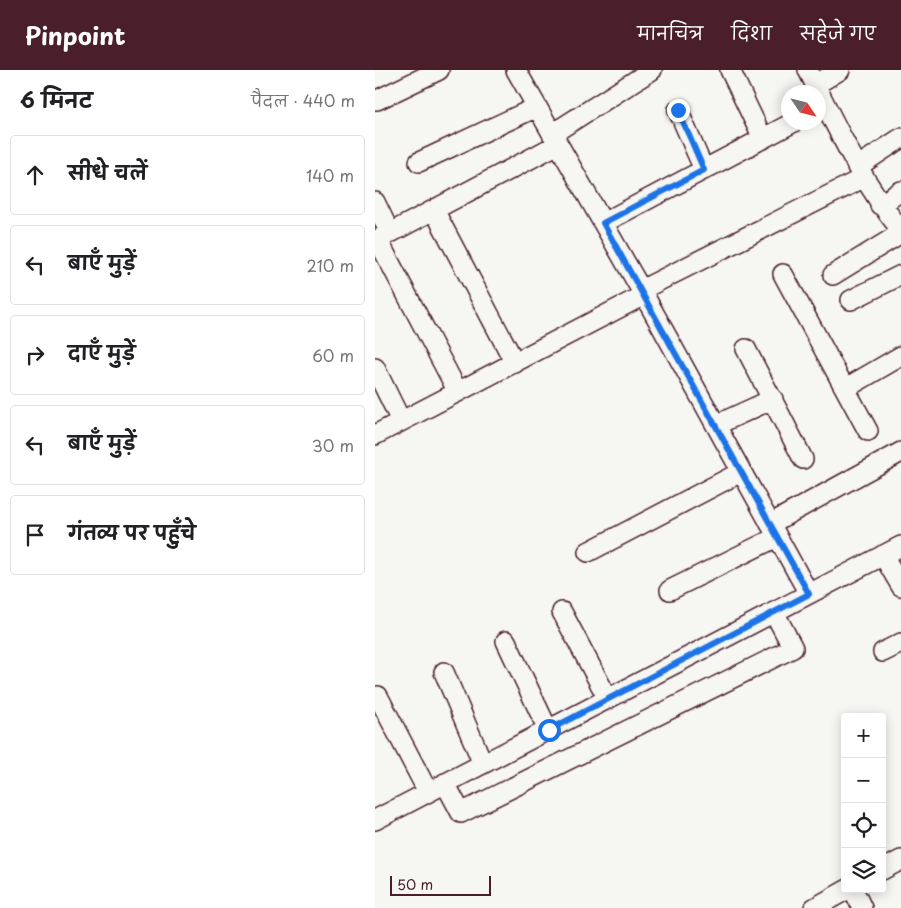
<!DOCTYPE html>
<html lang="hi">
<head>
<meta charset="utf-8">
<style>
	body { margin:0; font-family:"Playpen Sans","Playpen Sans Deva",sans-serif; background:#f2f2f2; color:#202124 }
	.controls { position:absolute; right:15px; bottom:15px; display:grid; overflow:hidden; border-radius:5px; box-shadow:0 2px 12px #0003 }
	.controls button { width:45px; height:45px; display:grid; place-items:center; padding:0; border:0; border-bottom:1px solid #e0e0e0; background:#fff; color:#202124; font:25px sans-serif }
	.compass { position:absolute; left:406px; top:15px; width:45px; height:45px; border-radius:50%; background:#fff; box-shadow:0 2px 12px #0003; rotate:125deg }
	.scale { position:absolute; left:15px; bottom:12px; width:101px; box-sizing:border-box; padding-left:5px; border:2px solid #4a1f2b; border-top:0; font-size:14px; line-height:18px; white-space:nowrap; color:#4a1f2b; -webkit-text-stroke:4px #f6f6f2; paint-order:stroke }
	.stop { position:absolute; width:15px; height:15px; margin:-11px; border:4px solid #1a73e8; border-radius:50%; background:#fff }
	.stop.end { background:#1a73e8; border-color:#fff; box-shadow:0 1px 5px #0008 }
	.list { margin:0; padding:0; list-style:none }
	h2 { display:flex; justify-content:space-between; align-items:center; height:65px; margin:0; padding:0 20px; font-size:21px }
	h2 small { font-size:16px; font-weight:400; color:#757577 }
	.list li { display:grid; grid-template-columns:32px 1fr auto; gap:15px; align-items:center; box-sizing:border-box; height:80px; margin:0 10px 10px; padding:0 10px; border:1px solid #e0e0e0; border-radius:5px }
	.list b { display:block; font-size:19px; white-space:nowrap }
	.list em { font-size:16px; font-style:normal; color:#757577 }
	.icon { flex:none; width:28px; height:28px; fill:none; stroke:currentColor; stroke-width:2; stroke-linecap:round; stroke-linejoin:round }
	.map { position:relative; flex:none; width:526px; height:838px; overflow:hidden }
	header { display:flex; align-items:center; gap:30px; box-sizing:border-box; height:70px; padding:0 25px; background:#4a1f2b; color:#fff }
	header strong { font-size:24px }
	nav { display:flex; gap:28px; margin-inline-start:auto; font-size:18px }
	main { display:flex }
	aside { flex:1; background:#fff }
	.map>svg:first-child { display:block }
</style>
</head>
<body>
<header>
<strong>Pinpoint</strong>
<nav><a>मानचित्र</a><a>दिशा</a><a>सहेजे गए</a></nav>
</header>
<main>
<aside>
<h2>6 मिनट<small>पैदल · 440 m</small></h2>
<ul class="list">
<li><svg class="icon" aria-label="ahead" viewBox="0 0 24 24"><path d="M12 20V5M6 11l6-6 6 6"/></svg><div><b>सीधे चलें</b></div><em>140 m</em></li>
<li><svg class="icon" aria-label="left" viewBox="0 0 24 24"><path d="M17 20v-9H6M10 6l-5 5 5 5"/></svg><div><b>बाएँ मुड़ें</b></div><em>210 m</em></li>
<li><svg class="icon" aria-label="right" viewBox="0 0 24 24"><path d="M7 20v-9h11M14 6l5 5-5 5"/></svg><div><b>दाएँ मुड़ें</b></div><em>60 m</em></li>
<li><svg class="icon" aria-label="left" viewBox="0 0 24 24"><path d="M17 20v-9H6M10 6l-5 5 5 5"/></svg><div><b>बाएँ मुड़ें</b></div><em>30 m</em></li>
<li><svg class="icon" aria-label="arrive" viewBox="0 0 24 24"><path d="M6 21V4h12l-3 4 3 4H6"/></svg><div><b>गंतव्य पर पहुँचे</b></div></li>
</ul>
</aside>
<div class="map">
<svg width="526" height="838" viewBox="0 0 526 838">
	<rect width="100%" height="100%" fill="#f6f6f2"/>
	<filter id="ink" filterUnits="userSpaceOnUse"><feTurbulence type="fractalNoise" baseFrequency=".02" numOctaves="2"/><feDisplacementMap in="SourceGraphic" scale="10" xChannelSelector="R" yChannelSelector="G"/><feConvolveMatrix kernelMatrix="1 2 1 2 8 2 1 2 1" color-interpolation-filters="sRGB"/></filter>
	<g filter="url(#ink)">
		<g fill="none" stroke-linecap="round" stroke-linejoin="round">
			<!-- minor casing -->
			<g stroke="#4a1f2b" stroke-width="22">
				<path id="minor" d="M141,0L269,225L434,524
					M355,0L388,69
					M433,0C461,56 486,111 526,160
					M440,15L465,0
					M2,30L64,0
					M303,40L329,100
					M177,64L277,0
					M44,92L162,37
					M482,97L526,68
					M0,132L15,163
					M505,135L526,121
					M59,140L140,293
					M228,153L419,52
					M3,170L83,322
					M0,171L183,74
					M408,204L493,361
					M458,205L526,163
					M266,220L488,108
					M476,230L526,205
					M371,279L428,389
					M0,298L26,351
					M471,318L526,286
					M341,355L398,329
					M0,365L269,225
					M395,454L526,382
					M213,482L366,402
					M508,485L526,516
					M295,520L402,467
					M187,542L233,629
					M131,571L173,660
					M508,582L526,573
					M69,602L108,694
					M3,626L53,722
					M70,713L86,743L418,578L399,542
					M0,750L526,476
					M507,800L526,790
					M478,819L487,838
					M439,838L473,819"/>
			</g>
			<!-- minor -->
			<use href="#minor" stroke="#f6f6f2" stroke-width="19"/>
		</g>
	</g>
	<g fill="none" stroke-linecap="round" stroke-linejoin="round" filter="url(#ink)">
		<!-- route -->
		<path stroke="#1a73e8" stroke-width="6" d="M174,660L434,524L228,153L329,100L303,40"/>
	</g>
</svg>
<div class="controls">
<button>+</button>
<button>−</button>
<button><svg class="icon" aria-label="locate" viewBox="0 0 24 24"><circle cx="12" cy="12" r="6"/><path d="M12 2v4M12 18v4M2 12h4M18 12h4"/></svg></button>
<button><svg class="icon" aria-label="layers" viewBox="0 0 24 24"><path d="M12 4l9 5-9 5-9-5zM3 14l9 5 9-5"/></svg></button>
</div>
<svg class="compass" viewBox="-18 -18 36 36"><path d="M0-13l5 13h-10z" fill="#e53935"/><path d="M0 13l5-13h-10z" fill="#757577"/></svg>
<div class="scale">50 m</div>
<div class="stop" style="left:174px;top:660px"></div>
<div class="stop end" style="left:303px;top:40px"></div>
</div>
</main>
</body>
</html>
